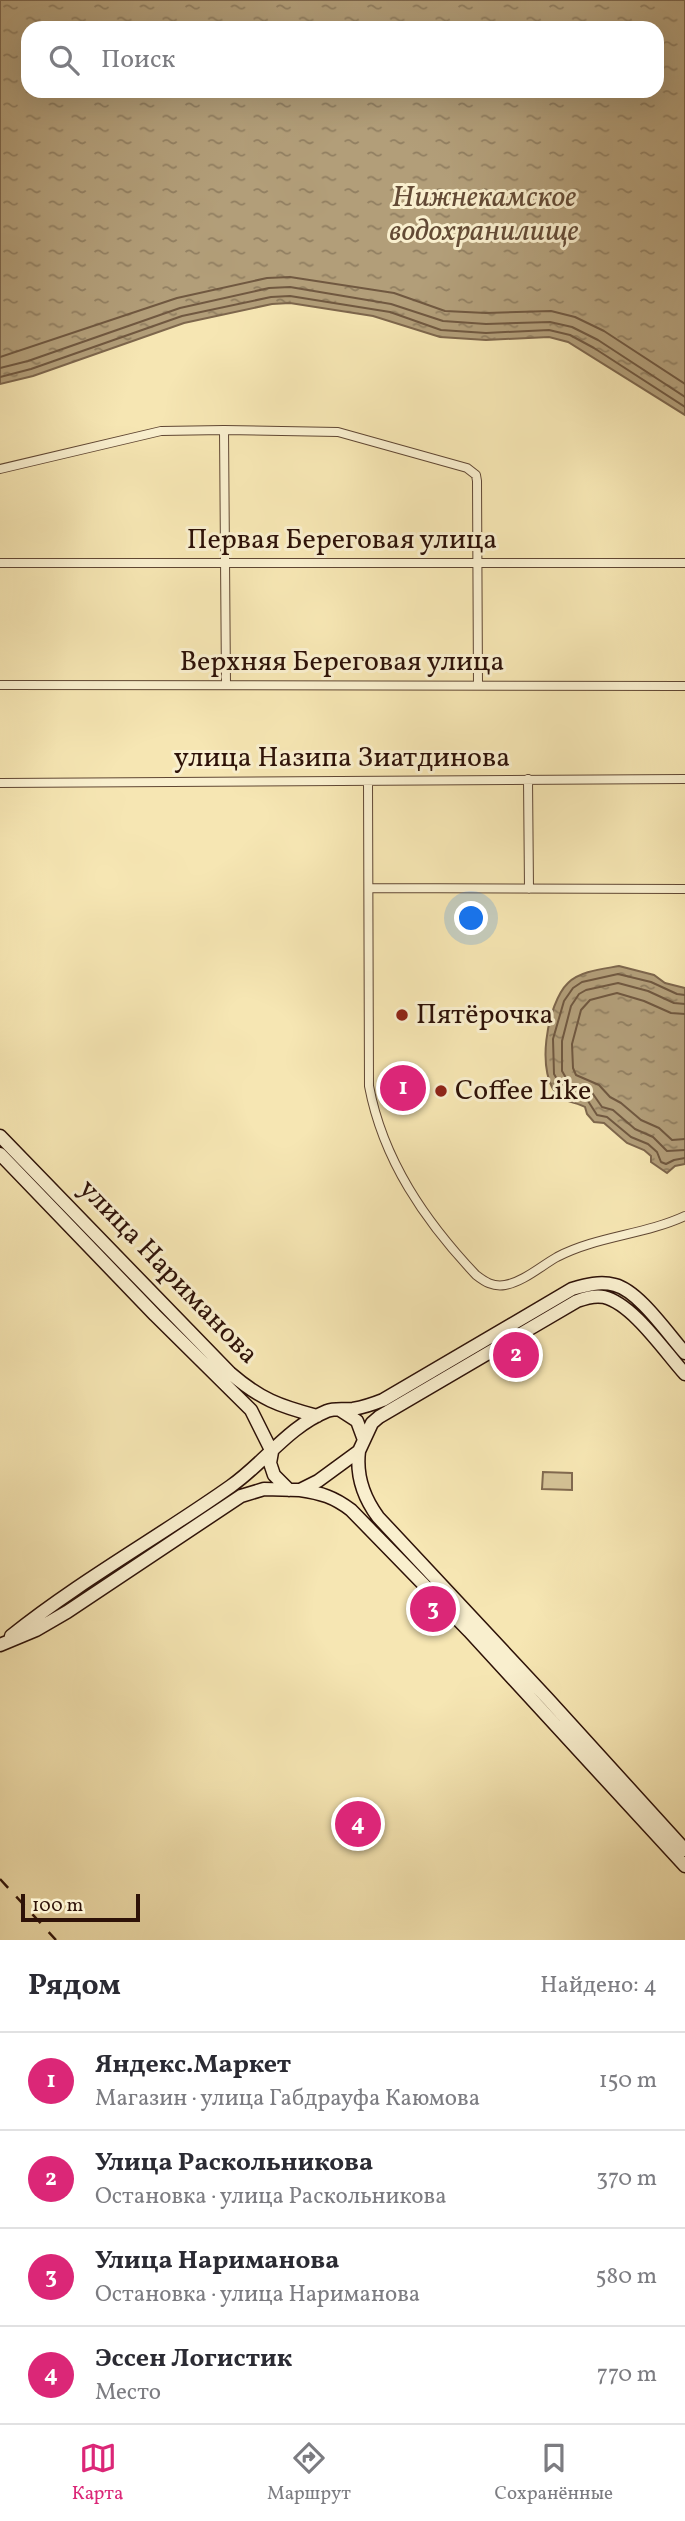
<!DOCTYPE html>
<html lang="ru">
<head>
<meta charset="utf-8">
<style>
	body { margin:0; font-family:Vollkorn,serif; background:#f7f7f7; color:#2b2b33 }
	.scale { position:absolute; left:21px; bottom:18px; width:119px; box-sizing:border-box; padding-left:7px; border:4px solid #2e1208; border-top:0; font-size:19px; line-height:24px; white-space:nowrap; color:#2e1208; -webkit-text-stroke:5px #f9efce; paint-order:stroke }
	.you { position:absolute; left:472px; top:919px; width:24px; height:24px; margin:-18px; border:5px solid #fff; border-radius:50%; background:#1a73e8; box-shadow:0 0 0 10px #1a73e833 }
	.badge { display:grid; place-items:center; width:46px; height:46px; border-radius:50%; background:#db2777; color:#fff; font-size:23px; font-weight:700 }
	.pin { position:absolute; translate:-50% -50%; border:4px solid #fff; box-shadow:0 2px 7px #0006 }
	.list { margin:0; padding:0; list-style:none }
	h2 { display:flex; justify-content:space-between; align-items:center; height:91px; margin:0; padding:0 28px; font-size:30px }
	h2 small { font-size:23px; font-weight:400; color:#7c7c81 }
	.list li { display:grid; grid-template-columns:46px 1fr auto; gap:21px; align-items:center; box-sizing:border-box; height:98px; padding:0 28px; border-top:2px solid #e1e1e2 }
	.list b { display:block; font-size:26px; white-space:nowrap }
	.list p { margin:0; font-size:23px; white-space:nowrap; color:#7c7c81 }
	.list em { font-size:23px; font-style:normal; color:#7c7c81 }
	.icon { flex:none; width:38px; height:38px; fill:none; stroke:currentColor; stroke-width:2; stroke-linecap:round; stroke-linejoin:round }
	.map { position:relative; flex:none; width:685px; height:1940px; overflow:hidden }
	.search { position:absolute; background:#fff; box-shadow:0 7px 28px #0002; left:21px; right:21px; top:21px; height:77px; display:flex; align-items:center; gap:18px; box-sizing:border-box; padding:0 24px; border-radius:21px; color:#7c7c81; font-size:26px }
	.sheet { height:483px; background:#fff }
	nav { display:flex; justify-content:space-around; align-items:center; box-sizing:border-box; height:98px; border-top:2px solid #e1e1e2; background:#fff; font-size:19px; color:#7c7c81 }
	nav a { display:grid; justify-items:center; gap:4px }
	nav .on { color:#db2777 }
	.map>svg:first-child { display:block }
</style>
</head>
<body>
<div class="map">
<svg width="685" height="1940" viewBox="0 0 685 1940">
	<defs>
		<pattern id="water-ripples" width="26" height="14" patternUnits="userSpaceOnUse" patternTransform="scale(1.75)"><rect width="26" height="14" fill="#b29e79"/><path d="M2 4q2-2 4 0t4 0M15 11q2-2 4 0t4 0" fill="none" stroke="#917f61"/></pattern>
	</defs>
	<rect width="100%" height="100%" fill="#f6e6b3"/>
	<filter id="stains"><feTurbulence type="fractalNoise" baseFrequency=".00286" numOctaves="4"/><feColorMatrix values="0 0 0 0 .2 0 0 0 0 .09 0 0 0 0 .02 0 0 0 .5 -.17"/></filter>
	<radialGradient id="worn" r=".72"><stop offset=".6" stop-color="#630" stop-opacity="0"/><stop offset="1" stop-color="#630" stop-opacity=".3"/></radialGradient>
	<!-- grass -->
	<path fill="#d4c296" stroke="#816a4f" stroke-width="2" d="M543,1472L572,1473V1490L542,1489Z"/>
	<!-- water -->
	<path fill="url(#water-ripples)" stroke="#7d664c" stroke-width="2" fill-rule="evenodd" d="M0,0H685V415L568,342L549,337L486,340L440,337L373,316L290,303L272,304L184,323L33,376L0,384ZM657,28V91H28V28Z
		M619,966L654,975L665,983L685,988V1164L675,1166L667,1173L651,1162V1156L644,1150L627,1143L604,1123L594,1122L587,1114L585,1107C578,1103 566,1102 560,1097C534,1077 547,1003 568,983C580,971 603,969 619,966Z"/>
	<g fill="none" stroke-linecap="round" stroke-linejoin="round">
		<!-- shore -->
		<path stroke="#705840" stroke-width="2" d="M0,357L177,298L267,278L290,277L394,293L445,311L486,313L551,311L575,317L604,331L685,384
			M0,368L28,361L180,308L269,288L290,287L391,304L443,321L486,324L550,322L572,327L598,340L685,397
			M0,377L31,369L182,316L271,297L290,296L390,312L441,330L486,333L549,330L570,335L594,348L685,407
			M685,995L677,994L651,982L618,974L582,982L573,988L564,1001L553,1039L554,1074L564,1091L588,1101L597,1115L607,1117L631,1137L648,1144L657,1152L661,1162L666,1164L674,1160L685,1158
			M685,1004L674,1003L648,991L618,983L586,990L579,994L571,1006L562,1041V1071L569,1083L593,1094L602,1107L613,1110L635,1129L653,1137L667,1151L685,1150
			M685,1014L671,1013L644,1001L617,993L609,995L590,1000L581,1010L572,1044L573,1068L576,1075L599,1085L610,1097L621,1103L641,1120L659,1128L672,1140L685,1139"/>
		<!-- street casing -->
		<g stroke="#604733" stroke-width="10">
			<path id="street" d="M224,430L226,685
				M0,469L161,431L224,430L338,432L467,468L476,475L477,481L478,685
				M0,563H685
				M0,685L685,686
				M528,779L529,889
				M368,781L369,1086C383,1160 425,1221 476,1275C485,1282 493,1287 505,1285C523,1282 541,1266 557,1257C597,1236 644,1235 685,1216
				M0,783L685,779
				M369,888L685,889"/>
		</g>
		<!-- secondary casing -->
		<g stroke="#2e1208" stroke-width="15">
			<path id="secondary" d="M0,1136L230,1373C260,1399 279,1406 317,1416
				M0,1154L155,1315L251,1410L272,1452L270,1463L274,1475L289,1490
				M340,1410L357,1421L364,1440
				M359,1451C356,1475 364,1498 378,1517L548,1699L685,1850
				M300,1490C321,1493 334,1497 351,1510L469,1631L685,1866
				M11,1636C81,1580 159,1537 231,1486C264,1463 288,1427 327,1411C335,1408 344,1410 353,1409C364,1407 373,1404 383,1400L572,1289C586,1285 600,1281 615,1285C639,1291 668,1334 685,1353
				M0,1645L36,1630L67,1612L241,1496L264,1489L300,1490L318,1481L359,1451L372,1423L379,1417L577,1301C585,1298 595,1295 604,1297C633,1304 665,1352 685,1374"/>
		</g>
		<!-- street -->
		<use href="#street" stroke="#f9efce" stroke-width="8"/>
		<!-- secondary -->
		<use href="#secondary" stroke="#f9efce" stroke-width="12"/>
		<!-- rail -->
		<path stroke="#2e1208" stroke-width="2.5" stroke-dasharray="12 12" stroke-linecap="butt" d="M0,1879L56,1940"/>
	</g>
	<!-- markers -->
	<g fill="#8f2418" stroke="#f9efce" stroke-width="2.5">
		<circle cx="402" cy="1015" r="7"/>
		<circle cx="441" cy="1091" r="7"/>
	</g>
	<g text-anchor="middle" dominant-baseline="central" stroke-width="6" stroke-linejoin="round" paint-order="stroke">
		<!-- street labels -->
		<g font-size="28" fill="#2e1208" stroke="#f9efce">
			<text x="342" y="540">Первая Береговая улица</text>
			<text x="342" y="662">Верхняя Береговая улица</text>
			<text x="342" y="758">улица Назипа Зиатдинова</text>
			<text transform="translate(168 1272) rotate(46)">улица Нариманова</text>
		</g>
		<!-- poi labels -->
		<g font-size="28" fill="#2e1208" stroke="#f9efce" text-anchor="start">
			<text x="416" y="1015">Пятёрочка</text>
			<text x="455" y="1091">Coffee Like</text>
		</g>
		<!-- water labels -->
		<g font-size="30" font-style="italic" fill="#634a35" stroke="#f9efce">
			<text x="484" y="198">Нижнекамское<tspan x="484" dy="34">водохранилище</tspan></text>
		</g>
	</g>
	<rect width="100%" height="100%" filter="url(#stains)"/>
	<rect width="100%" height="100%" fill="url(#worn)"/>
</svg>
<div class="scale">100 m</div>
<div class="you"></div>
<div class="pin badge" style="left:403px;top:1088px">1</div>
<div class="pin badge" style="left:516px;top:1355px">2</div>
<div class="pin badge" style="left:433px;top:1609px">3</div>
<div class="pin badge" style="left:358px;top:1824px">4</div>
<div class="search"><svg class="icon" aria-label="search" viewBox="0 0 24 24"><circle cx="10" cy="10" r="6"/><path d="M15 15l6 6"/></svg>Поиск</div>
</div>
<section class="sheet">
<h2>Рядом<small>Найдено: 4</small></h2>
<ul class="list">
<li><span class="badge">1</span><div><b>Яндекс.Маркет</b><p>Магазин · улица Габдрауфа Каюмова</p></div><em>150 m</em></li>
<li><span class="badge">2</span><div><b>Улица Раскольникова</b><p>Остановка · улица Раскольникова</p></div><em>370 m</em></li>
<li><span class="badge">3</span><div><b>Улица Нариманова</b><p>Остановка · улица Нариманова</p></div><em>580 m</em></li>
<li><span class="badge">4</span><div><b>Эссен Логистик</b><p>Место</p></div><em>770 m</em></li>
</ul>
</section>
<nav>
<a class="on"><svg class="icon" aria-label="map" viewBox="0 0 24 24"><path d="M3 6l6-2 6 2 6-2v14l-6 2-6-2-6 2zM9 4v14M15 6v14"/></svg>Карта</a>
<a><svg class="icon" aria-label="directions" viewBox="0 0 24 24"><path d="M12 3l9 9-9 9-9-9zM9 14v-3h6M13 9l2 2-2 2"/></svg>Маршрут</a>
<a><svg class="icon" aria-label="saved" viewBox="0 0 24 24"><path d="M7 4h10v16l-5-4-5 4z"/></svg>Сохранённые</a>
</nav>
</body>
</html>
